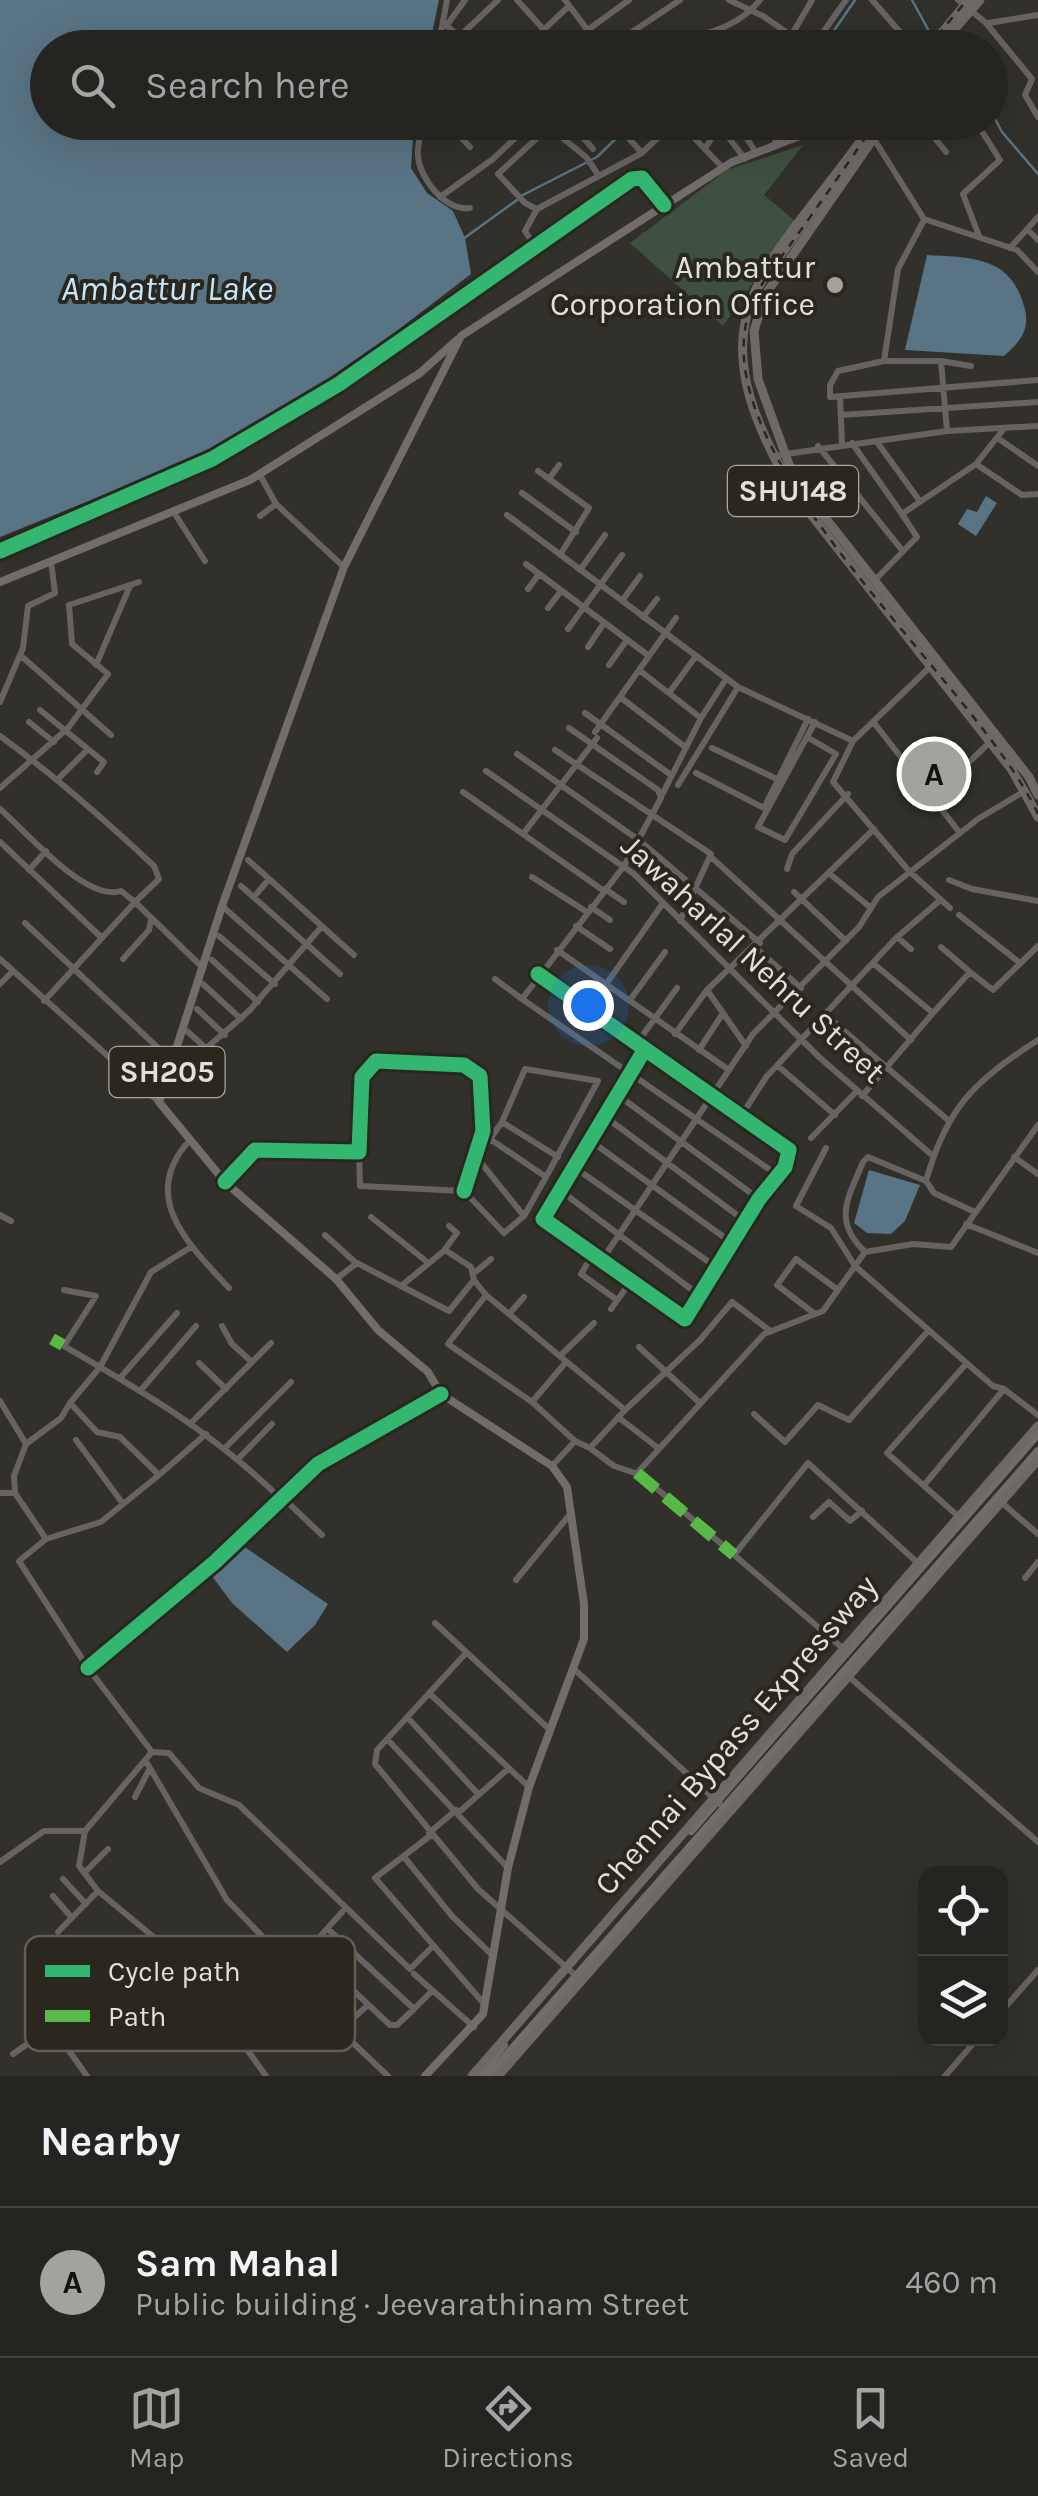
<!DOCTYPE html>
<html lang="en">
<head>
<meta charset="utf-8">
<style>
	body { margin:0; font-family:Karla,sans-serif; background:#31302d; color:#f1f3f6 }
	.controls { position:absolute; right:30px; bottom:30px; display:grid; overflow:hidden; border-radius:20px; box-shadow:0 10px 40px #0002 }
	.controls button { width:90px; height:90px; display:grid; place-items:center; padding:0; border:0; border-bottom:2px solid #42413e; background:#252420; color:#f1f3f6; font:50px sans-serif }
	.you { position:absolute; left:588px; top:1005px; width:35px; height:35px; margin:-25px; border:8px solid #fff; border-radius:50%; background:#1a73e8; box-shadow:0 0 0 15px #1a73e833 }
	.badge { display:grid; place-items:center; width:65px; height:65px; border-radius:50%; background:#a3a29c; color:#111; font-size:32px; font-weight:700 }
	.pin { position:absolute; translate:-50% -50%; border:5px solid #fff; box-shadow:0 2px 10px #0006 }
	.list { margin:0; padding:0; list-style:none }
	h2 { display:flex; justify-content:space-between; align-items:center; height:130px; margin:0; padding:0 40px; font-size:42px }
	h2 small { font-size:32px; font-weight:400; color:#a3a4a5 }
	.list li { display:grid; grid-template-columns:65px 1fr auto; gap:30px; align-items:center; box-sizing:border-box; height:150px; padding:0 40px; border-top:2px solid #42413e }
	.list b { display:block; font-size:38px; white-space:nowrap }
	.list p { margin:0; font-size:32px; white-space:nowrap; color:#a3a4a5 }
	.list em { font-size:32px; font-style:normal; color:#a3a4a5 }
	.icon { flex:none; width:55px; height:55px; fill:none; stroke:currentColor; stroke-width:2; stroke-linecap:round; stroke-linejoin:round }
	.map { position:relative; flex:none; width:1038px; height:2076px; overflow:hidden }
	.search { position:absolute; background:#252420; box-shadow:0 10px 40px #0002; left:30px; right:30px; top:30px; height:110px; display:flex; align-items:center; gap:25px; box-sizing:border-box; padding:0 35px; border-radius:55px; color:#a3a4a5; font-size:38px }
	.sheet { height:280px; background:#252420 }
	nav { display:flex; justify-content:space-around; align-items:center; box-sizing:border-box; height:140px; border-top:2px solid #42413e; background:#252420; font-size:28px; color:#a3a4a5 }
	nav a { display:grid; justify-items:center; gap:5px }
	nav .on { color:#a3a29c }
	.map>svg:first-child { display:block }
</style>
</head>
<body>
<div class="map">
<svg width="1038" height="2076" viewBox="0 0 1038 2076">
	<rect width="100%" height="100%" fill="#31302a"/>
	<!-- green -->
	<path fill="#3f5040" d="M803,145L764,195L795,221L723,326L630,243L727,170Z"/>
	<!-- water -->
	<path fill="#597485" d="M0,0H439L429,47L48,48V122L414,123L411,168L427,193L453,211L465,238L471,274L394,333L239,440L0,537Z
		M927,255C974,258 1012,256 1025,310C1030,330 1019,343 1004,356L905,350Z
		M986,496L997,503L976,536L958,524L967,509L977,512Z
		M869,1170L920,1185L905,1221L891,1234L867,1233L854,1223Z
		M243,1546L328,1604L315,1625L287,1652L232,1603L209,1572Z"/>
	<g fill="none" stroke-linecap="round" stroke-linejoin="round">
		<!-- stream -->
		<path stroke="#597485" stroke-width="2.5" d="M912,0L930,33
			M822,48L855,0
			M990,109L1002,132L1038,174
			M523,195L597,157L633,122
			M463,239L517,200"/>
		<!-- minor -->
		<path stroke="#686363" stroke-width="6" d="M517,0L545,31
			M565,0L601,48
			M729,0L763,16L809,48
			M872,0L901,33L924,48
			M958,0L986,23L1032,79L1025,95L1038,117
			M443,23L475,48
			M988,23L1038,15
			M447,25L465,0
			M589,29L629,0
			M723,30L737,48
			M461,35L498,0
			M791,36L812,0
			M438,48L447,0
			M524,48L568,7
			M608,48L680,0
			M662,48C699,33 733,33 760,0
			M812,48L846,0
			M888,48L901,33
			M423,122C421,132 417,145 418,155C419,178 445,211 470,208
			M446,122L470,147
			M547,122L536,139L498,174L525,203L537,209L642,153
			M570,122L593,149
			M614,122L642,153L674,122
			M679,122L723,168
			M737,122L756,153
			M767,122L777,144
			M793,122L799,136
			M922,122L946,152
			M976,122L1000,160L963,194L979,236
			M544,123L586,157L599,176
			M719,125L745,159
			M874,139L924,219L1017,250L1038,272
			M706,147L721,123
			M440,197L493,159L532,122
			M1027,229L1038,240
			M534,245L525,231L537,209
			M1010,248L1038,217
			M884,361L898,269L924,220
			M941,361H884L838,371L830,385V397L1038,380
			M840,397L842,443
			M841,415L1038,402
			M1003,430L976,464L1022,495L1038,494
			M947,431L941,361L971,366
			M999,439L1038,466
			M877,442L919,500
			M852,443L902,514
			M818,446L902,550
			M772,456L947,431L1038,426
			M538,471L589,508L560,555
			M260,475L276,504L260,516
			M549,479L559,465
			M795,480L805,473
			M522,493L576,532
			M276,504L344,567
			M173,511L205,561
			M507,515L738,687
			M0,551L212,459L339,384L632,179L642,178L664,205
			M526,564L649,656
			M580,570L605,535
			M875,580L917,537L902,514L976,464
			M528,589L539,574
			M622,601L640,576
			M548,608L561,591
			M643,617L657,599
			M568,629L622,555
			M588,647L604,623
			M20,655L111,735
			M96,665L130,586
			M609,665L627,640
			M930,667L853,741L833,782L909,871L950,908
			M639,670L701,718L726,679
			M669,693L696,656
			M620,697L684,746
			M0,702L23,648L28,606L55,593L51,561
			M40,710L104,762L97,772
			M585,713L671,775
			M29,722L54,742
			M875,724L960,833
			M569,728L658,790L661,798L624,866L522,999L779,1176
			M595,732L676,618
			M0,736C54,775 104,819 154,866L159,879L135,902L203,968
			M807,737L836,754L785,840L758,827L815,722
			M712,748L779,780
			M555,750L711,854L680,921
			M517,754L640,841L760,943
			M963,768L990,742
			M486,771L634,874L819,1057L933,1156
			M696,773L764,808
			M59,778L88,749
			M678,785L738,687L853,741
			M0,788L68,728L108,674L72,644L69,605L139,582
			M463,792L604,891
			M662,795L701,718
			M764,808L808,719
			M0,809C27,832 85,902 121,891L135,902L44,1001
			M523,834L597,738
			M0,842L102,938
			M711,857L911,1040
			M248,860L354,955
			M787,869L792,854L848,794
			M29,870L46,851
			M830,874L871,908
			M532,877L587,912
			M949,880L972,889L1038,901
			M241,886L340,974
			M605,889L624,902
			M794,892L846,941
			M254,897L269,879
			M222,906L327,999
			M591,907L610,920
			M959,915L1020,963
			M25,923L170,1059
			M576,926L610,949
			M219,936L275,984
			M897,937L911,949
			M755,947L801,988
			M941,947L970,972
			M557,950L729,1070
			M0,959L159,1102
			M123,959L149,930L151,920
			M212,960L258,1002
			M874,964L933,1013L970,972L993,990L1038,946
			M538,974L789,1150L785,1167L759,1199L685,1319L543,1219L645,1049
			M495,979L522,999
			M607,983L663,903
			M0,984L13,971
			M203,984L241,1019
			M630,1000L665,952
			M197,1009L225,1035
			M828,1017L948,1120
			M187,1031L208,1050
			M675,1034L707,990
			M637,1043L677,988
			M746,1046L707,990L874,829
			M699,1050L723,1013
			M778,1066L835,1115
			M769,1074L896,938L938,902
			M165,1084L249,1011L322,926
			M615,1093L759,1199
			M862,1096L933,1013
			M603,1115L745,1221
			M741,1116L767,1076
			M502,1122L558,1157
			M811,1138L857,1091
			M588,1139L732,1243
			M190,1140C138,1196 188,1244 229,1288
			M826,1148L796,1206L831,1228L855,1266L993,1386L1004,1389L1038,1415
			M359,1152L360,1186L464,1191L504,1233L524,1216L478,1159
			M480,1153L502,1122L525,1069L598,1081L546,1177L490,1139
			M1014,1157L1038,1174
			M574,1167L716,1267
			M225,1182L255,1150L359,1152L362,1077L376,1061L464,1065L480,1076L483,1131L464,1191
			M561,1191L699,1295
			M975,1212L934,1193L926,1181C947,1106 975,1081 1038,1040
			M0,1215L11,1221
			M524,1216L546,1177
			M371,1217L426,1261
			M966,1224L1038,1253
			M325,1235L355,1262
			M445,1249L457,1233L449,1226
			M865,1252C832,1220 848,1199 863,1162L868,1157L926,1181
			M593,1254L581,1274L617,1300
			M602,1260L753,1034L859,927L878,897L978,819L1023,792
			M473,1274L491,1259
			M336,1279L357,1263L401,1286L445,1250L471,1267L474,1280L486,1295L625,1410L590,1448L575,1441L552,1466
			M401,1286L449,1311L474,1280
			M64,1290L96,1296L64,1346C147,1394 211,1431 280,1498
			M486,1295L448,1344L532,1402
			M611,1309L631,1281
			M509,1314L524,1297
			M815,1314L777,1285L796,1259L838,1290
			M222,1326L232,1344L252,1362
			M639,1347L700,1403
			M561,1355L594,1323
			M566,1362L532,1402L575,1441
			M199,1363L226,1389
			M120,1378L177,1313
			M141,1390L196,1326
			M0,1401L26,1444
			M70,1403L100,1367L151,1272L191,1247
			M625,1410L700,1340L732,1302L769,1330
			M754,1414L785,1442L818,1405L849,1420L928,1331
			M618,1417L658,1448
			M192,1422L271,1343
			M76,1440L121,1501
			M227,1446L291,1382
			M590,1448L614,1466L641,1475L846,1651
			M239,1458L272,1424
			M637,1473L764,1334L823,1311L865,1252L913,1244L951,1247L1038,1125
			M925,1484L1004,1389
			M0,1493H15
			M282,1497L322,1535
			M1001,1502L1038,1534
			M813,1517L829,1502L850,1521L862,1511
			M959,1517L887,1453L966,1364
			M46,1539L15,1493L14,1476L26,1444L61,1418L70,1403L97,1432L120,1437L159,1475L206,1434
			M734,1555L808,1463L921,1566
			M1025,1578L1038,1562
			M516,1580L571,1513
			M435,1623L549,1729
			M466,1653L377,1750L375,1764L478,1889L575,1975
			M88,1668L215,1562L318,1464L441,1394
			M573,1668L724,1808
			M847,1675L1038,1842
			M429,1693L529,1787
			M408,1718L478,1794
			M388,1740L508,1868
			M152,1752L85,1831L79,1866L98,1891L185,1963L266,2076
			M152,1752L88,1668L19,1561L46,1539L101,1522L159,1475
			M152,1752L169,1753L199,1788L239,1805L410,1969L432,1947
			M147,1763L227,1900L293,1968L334,2025L388,2076
			M135,1797L149,1770
			M458,1813L508,1769
			M429,1833L456,1810
			M431,1835L375,1878L485,2005
			M404,1857L452,1916L493,1956
			M0,1862L44,1831H85
			M84,1873L108,1849
			M63,1879L86,1904
			M53,1896L72,1918
			M342,1912L309,1949L390,2025H397L414,2009
			M328,1929L414,2009L432,1991
			M58,1932L98,1891
			M309,1949L300,1964L301,1972L349,2022L368,2005
			M414,1974L474,2027
			M39,2009L87,2076
			M1000,2013L1038,1970
			M13,2054L109,1987
			M945,2076L978,2038"/>
		<!-- major -->
		<path stroke="#726c6b" stroke-width="8" d="M0,582L250,480L420,373L457,340
			M691,1831L1038,1434
			M425,2076L483,2014L508,1868L529,1787L584,1639V1604L567,1487L552,1466L441,1394L428,1372L378,1330L336,1279L225,1182L159,1102L222,906L344,567L461,336L732,162L836,122
			M478,2076L504,2045
			M488,2076L1038,1451"/>
		<!-- highway -->
		<path stroke="#6e6867" stroke-width="9" d="M930,48L969,0
			M938,48L980,0
			M874,122C771,271 683,307 794,493L1012,770L1038,817
			M885,122L765,295L754,331L758,379L794,478L1029,777L1038,795"/>
		<!-- rail casing -->
		<g stroke="#6b6866" stroke-width="6">
			<path id="rail" d="M927,48L967,0
				M876,122C849,162 821,202 793,241C777,263 757,286 749,312C702,461 977,682 1038,814"/>
		</g>
		<!-- rail -->
		<use href="#rail" stroke="#2a281e" stroke-width="2.5" stroke-dasharray="8" stroke-linecap="butt"/>
		<!-- highway-bridge -->
		<path stroke="#6e6867" stroke-width="9" d="M472,2076L1038,1426
			M498,2076L1038,1460"/>
		<!-- quiet -->
		<path stroke="#58b947" stroke-width="12" stroke-dasharray="25 12" stroke-linecap="butt" d="M795,480L805,473
			M52,1339L63,1345
			M637,1473L734,1555"/>
		<!-- cycleway casing -->
		<g stroke="#2a281e" stroke-width="21">
			<path id="cycleway" d="M0,551L212,459L339,384L632,179L642,178L664,205
				M538,974L789,1150L785,1167L759,1199L685,1319L543,1219L645,1049
				M225,1182L255,1150L359,1152L362,1077L376,1061L464,1065L480,1076L483,1131L464,1191
				M88,1668L215,1562L318,1464L441,1394"/>
		</g>
		<!-- cycleway -->
		<use href="#cycleway" stroke="#33b770" stroke-width="15"/>
	</g>
	<!-- markers -->
	<circle fill="#a3a29c" stroke="#2a281e" stroke-width="4" cx="835" cy="285" r="10"/>
	<g text-anchor="middle" dominant-baseline="central" stroke-width="8" stroke-linejoin="round" paint-order="stroke">
		<!-- shield labels -->
		<g fill="#2a281e" stroke="#aaa9a1" stroke-width="2.5">
			<rect x="728" y="466" width="130" height="50" rx="8"/>
			<rect x="109.5" y="1047" width="115" height="50" rx="8"/>
		</g>
		<g font-size="30" font-weight="bold" fill="#e1e0d9">
			<text x="793" y="491">SHU148</text>
			<text x="167" y="1072">SH205</text>
		</g>
		<!-- poi labels -->
		<g font-size="32" fill="#e1e0d9" stroke="#2a281e" text-anchor="end">
			<text x="815" y="267">Ambattur<tspan x="815" dy="37">Corporation Office</tspan></text>
		</g>
		<!-- street labels -->
		<g font-size="32" fill="#e1e0d9" stroke="#2a281e">
			<text transform="translate(753 959) rotate(43)">Jawaharlal Nehru Street</text>
			<text transform="translate(736 1735) rotate(-49)">Chennai Bypass Expressway</text>
		</g>
		<!-- water labels -->
		<g font-size="35" font-style="italic" fill="#c5e6fb" stroke="#2a281e">
			<text x="167" y="288">Ambattur Lake</text>
		</g>
	</g>
	<!-- legend -->
	<rect x="25" y="1936" width="330" height="115" rx="15" fill="#2a281e" stroke="#615f56" stroke-width="2.5"/>
	<rect x="45" y="1965" width="45" height="12" fill="#33b770"/>
	<rect x="45" y="2010" width="45" height="12" fill="#58b947"/>
	<g font-size="28" fill="#e1e0d9">
		<text x="108" y="1981">Cycle path</text>
		<text x="108" y="2026">Path</text>
	</g>
</svg>
<div class="controls">
<button><svg class="icon" aria-label="locate" viewBox="0 0 24 24"><circle cx="12" cy="12" r="6"/><path d="M12 2v4M12 18v4M2 12h4M18 12h4"/></svg></button>
<button><svg class="icon" aria-label="layers" viewBox="0 0 24 24"><path d="M12 4l9 5-9 5-9-5zM3 14l9 5 9-5"/></svg></button>
</div>
<div class="you"></div>
<div class="pin badge" style="left:934px;top:774px">A</div>
<div class="search"><svg class="icon" aria-label="search" viewBox="0 0 24 24"><circle cx="10" cy="10" r="6"/><path d="M15 15l6 6"/></svg>Search here</div>
</div>
<section class="sheet">
<h2>Nearby<small></small></h2>
<ul class="list">
<li><span class="badge">A</span><div><b>Sam Mahal</b><p>Public building · Jeevarathinam Street</p></div><em>460 m</em></li>
</ul>
</section>
<nav>
<a class="on"><svg class="icon" aria-label="map" viewBox="0 0 24 24"><path d="M3 6l6-2 6 2 6-2v14l-6 2-6-2-6 2zM9 4v14M15 6v14"/></svg>Map</a>
<a><svg class="icon" aria-label="directions" viewBox="0 0 24 24"><path d="M12 3l9 9-9 9-9-9zM9 14v-3h6M13 9l2 2-2 2"/></svg>Directions</a>
<a><svg class="icon" aria-label="saved" viewBox="0 0 24 24"><path d="M7 4h10v16l-5-4-5 4z"/></svg>Saved</a>
</nav>
</body>
</html>
